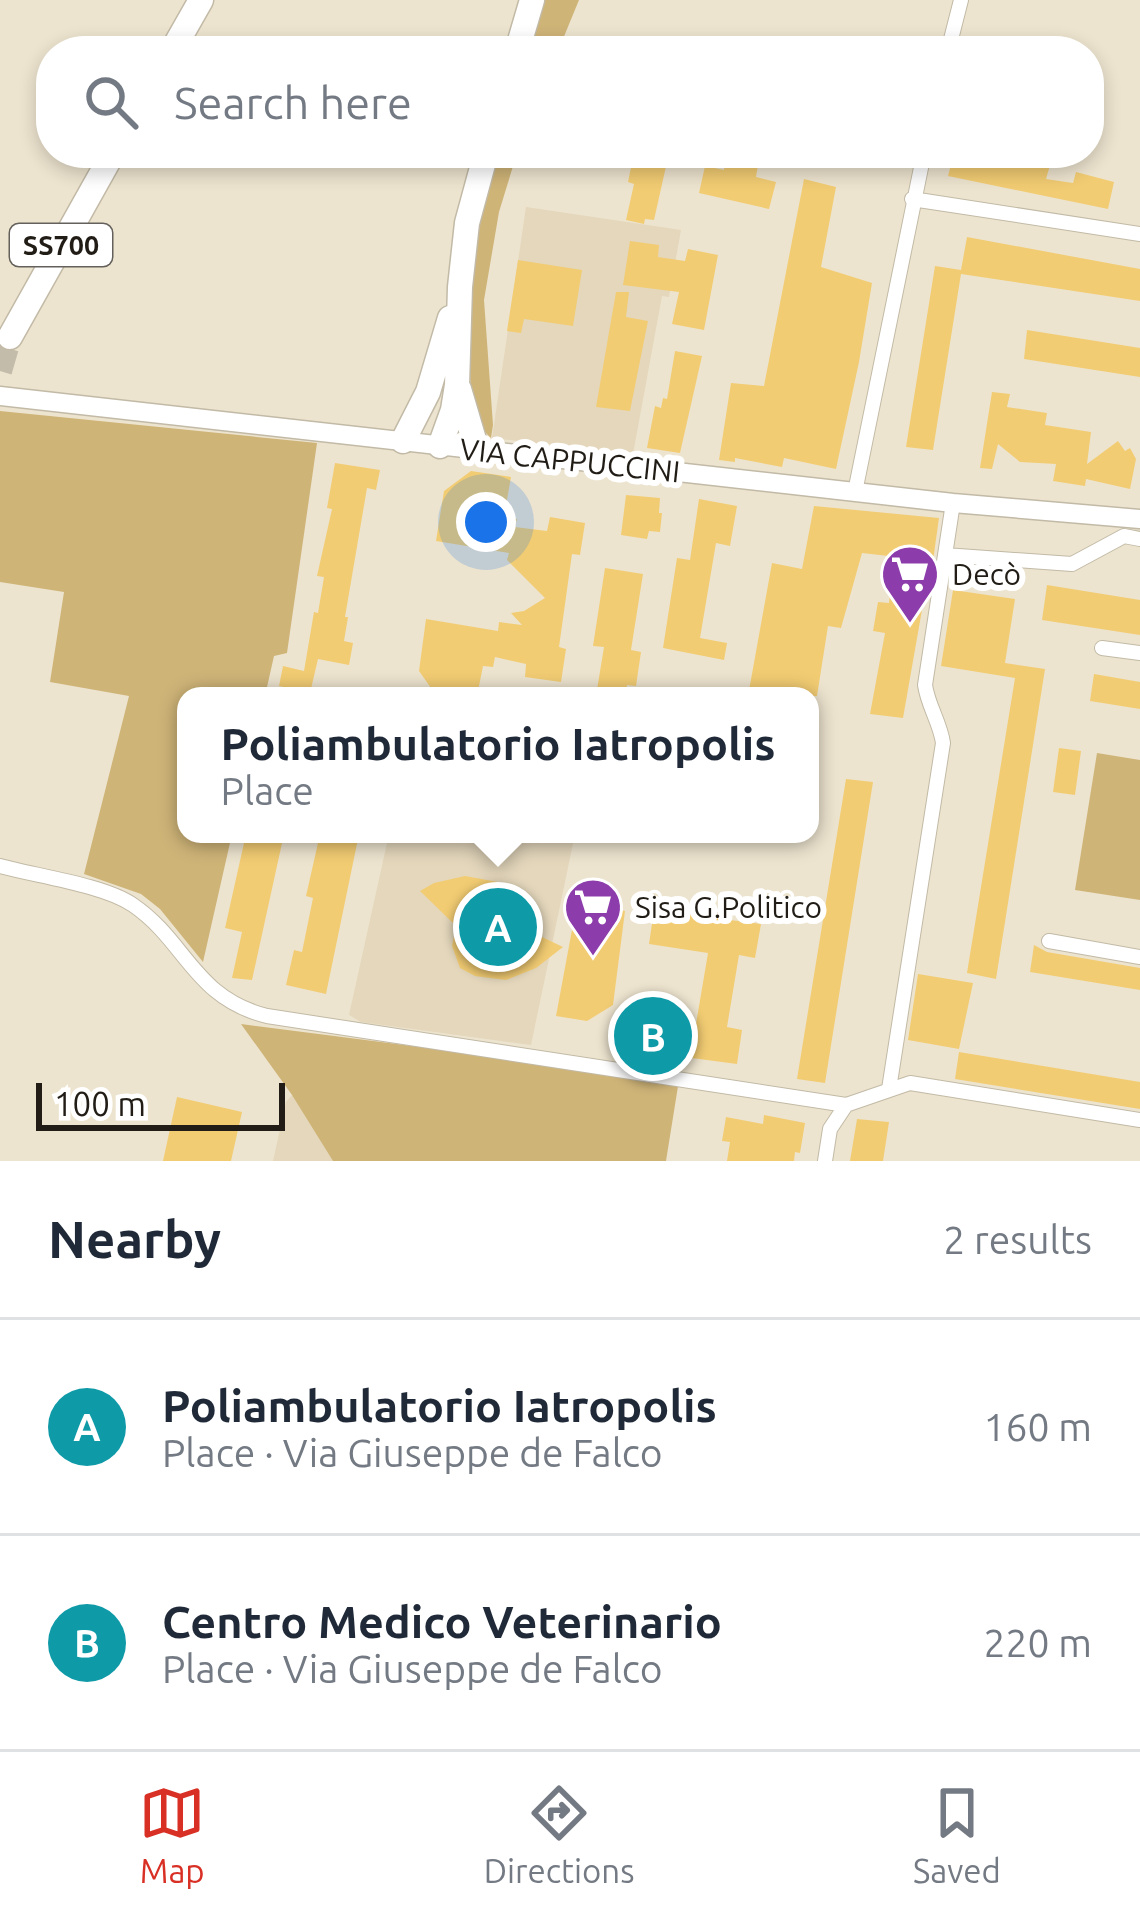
<!DOCTYPE html>
<html lang="en">
<head>
<meta charset="utf-8">
<style>
	body { margin:0; font-family:Ubuntu,sans-serif; background:#f2f2f3; color:#1f2937 }
	.scale { position:absolute; left:36px; bottom:30px; width:249px; box-sizing:border-box; padding-left:12px; border:6px solid #211d16; border-top:0; font-size:33px; line-height:42px; white-space:nowrap; color:#211d16; -webkit-text-stroke:9px #fff; paint-order:stroke }
	.you { position:absolute; left:486px; top:522px; width:42px; height:42px; margin:-30px; border:9px solid #fff; border-radius:50%; background:#1a73e8; box-shadow:0 0 0 18px #1a73e833 }
	.badge { display:grid; place-items:center; width:78px; height:78px; border-radius:50%; background:#d93025; color:#fff; font-size:39px; font-weight:700 }
	.pin { position:absolute; translate:-50% -50%; border:6px solid #fff; box-shadow:0 3px 12px #0006 }
	.popup { position:absolute; left:177px; top:687px; width:642px; height:156px; box-sizing:border-box; display:grid; place-content:center; border-radius:24px; background:#fff; filter:drop-shadow(0 3px 9px #0005); font-size:39px; white-space:nowrap; color:#747a83 }
	.popup b { font-size:45px; color:#1f2937 }
	.popup::after { content:''; position:absolute; left:50%; top:100%; margin-left:-24px; border:24px solid transparent; border-top-color:#fff }
	.list { margin:0; padding:0; list-style:none }
	h2 { display:flex; justify-content:space-between; align-items:center; height:156px; margin:0; padding:0 48px; font-size:51px }
	h2 small { font-size:39px; font-weight:400; color:#747a83 }
	.list li { display:grid; grid-template-columns:78px 1fr auto; gap:36px; align-items:center; box-sizing:border-box; height:216px; padding:0 48px; border-top:3px solid #e0e1e3 }
	.list b { display:block; font-size:45px; white-space:nowrap }
	.list p { margin:0; font-size:39px; white-space:nowrap; color:#747a83 }
	.list em { font-size:39px; font-style:normal; color:#747a83 }
	.icon { flex:none; width:66px; height:66px; fill:none; stroke:currentColor; stroke-width:2; stroke-linecap:round; stroke-linejoin:round }
	.map { position:relative; flex:none; width:1140px; height:1161px; overflow:hidden }
	.search { position:absolute; background:#fff; box-shadow:0 6px 18px #0003; left:36px; right:36px; top:36px; height:132px; display:flex; align-items:center; gap:30px; box-sizing:border-box; padding:0 42px; border-radius:48px; color:#747a83; font-size:45px }
	.sheet { height:588px; background:#fff }
	nav { display:flex; justify-content:space-around; align-items:center; box-sizing:border-box; height:168px; border-top:3px solid #e0e1e3; background:#fff; font-size:33px; color:#747a83 }
	nav a { display:grid; justify-items:center; gap:6px }
	nav .on { color:#d93025 }
	.map>svg:first-child { display:block }
</style>
</head>
<body>
<div class="map">
<svg width="1140" height="1161" viewBox="0 0 1140 1161">
	<rect width="100%" height="100%" fill="#ede4cf"/>
	<!-- built -->
	<path fill="#e4d7bc" d="M526,207L681,230L669,297L662,296L633,454L492,438Z
		M389,834H575L531,1045L361,1022L349,1015Z
		M292,1095L312,1125L333,1161H273L286,1102Z"/>
	<!-- green -->
	<path fill="#cfb478" d="M543,0H579L558,51H526Z
		M494,153H517L499,212L484,300L493,425L491,438C462,414 471,342 472,307L469,305L478,229Z
		M0,411L317,443L287,653L274,656L265,696H186V834H232L203,962L160,909L141,894L84,874L129,696L50,682L64,592L0,582Z
		M1097,753L1140,760V900L1075,890Z
		M241,1024L679,1080L666,1161H333L292,1095Z"/>
	<!-- building -->
	<path fill="#f2cc73" d="M634,153H669L654,220L645,219L644,224L626,220L634,184L628,182Z
		M727,153H760L756,177L776,182L769,209L699,193L705,166L724,170Z
		M954,153H1036L1052,158L1046,179L1073,183L1076,172L1114,182L1108,209L948,176Z
		M804,179L836,187L821,267L872,283L859,362L836,469L784,458L782,467L735,458V462L719,460L731,383L764,386Z
		M967,237L1140,269V301L961,274L933,450L906,447L935,266L961,270Z
		M630,241L659,245L658,257L685,261L688,249L718,255L704,330L672,324L679,292L623,285Z
		M518,260L582,270L573,326L524,319L521,333L507,331Z
		M616,292H629L626,317L648,321L630,411L596,407Z
		M1027,330L1140,348V377L1024,359Z
		M675,351L702,356L680,453L647,448L655,406L661,408L663,398L667,399Z
		M992,392L1010,394L1007,407L1047,413L1045,425L1091,432L1087,464L1118,441L1125,451L1130,448L1136,459L1130,489L1086,479L1085,486L1053,481L1056,464L1020,462L998,444L992,469L980,468Z
		M335,463L380,470L376,490L367,488L345,617H348L344,641L353,643L349,665L318,659L310,693L279,686L283,666L304,671L314,612L318,613L324,577L317,576L332,509L327,508Z
		M471,471L511,477L504,517L517,519L515,527L547,531L550,517L585,523L580,555L572,554L559,647L566,649L561,682L525,677L526,664L495,657L493,667L483,666L477,696H448L443,692L436,695L419,671L426,619L498,631L499,622L522,625L511,613L524,611L545,598L507,560L509,553L436,541L444,491Z
		M626,495L660,498L659,513H662L660,532L649,531L647,539L621,535Z
		M699,499L737,506L730,546L716,543L700,638L727,643L724,660L663,648L677,558L690,560Z
		M814,506L939,518L933,561L862,553L841,628L828,626L817,696H748L772,563L802,569Z
		M605,568L643,574L631,650L641,652L636,686L627,685L625,696H596L604,647L593,646Z
		M891,582L926,587L903,718L870,714L885,633L873,631L878,602L889,603Z
		M1047,585L1140,600V635L1042,620Z
		M953,590L1015,599L1005,663L1045,669L996,979L967,973L1015,678L941,666Z
		M1094,674L1140,682V709L1090,701Z
		M1059,748L1081,751L1075,795L1053,792Z
		M846,779L873,782L825,1083L797,1079Z
		M246,834H284L252,980L232,978L242,932L225,928Z
		M320,834H359L326,994L286,985L294,950L302,952L313,898L306,896Z
		M465,876L498,882L521,892L538,915L540,936L563,947L536,968L506,980L475,976L460,968L452,946L456,926L420,891L434,883Z
		M577,903L625,911L613,1005L587,1021L556,1016Z
		M654,910L761,924L755,958L739,955L727,1027L742,1030L737,1064L631,1050L636,1018L696,1024L708,953L649,944Z
		M1034,945L1047,952L1140,968V990L1030,972Z
		M918,974L973,983L959,1049L908,1040Z
		M959,1052L1140,1082V1109L955,1079Z
		M177,1097L242,1112L231,1161H163Z
		M764,1115L805,1123L800,1153L795,1152L794,1161H727L730,1142L722,1141L726,1117L763,1124Z
		M857,1119L889,1122L883,1161H850Z"/>
	<g fill="none" stroke-linecap="round" stroke-linejoin="round">
		<!-- highway-tunnel -->
		<path stroke="#c4bcaa" stroke-width="24" stroke-dasharray="24 12" stroke-linecap="butt" d="M0,371L10,337"/>
		<!-- street casing -->
		<g stroke="#c2baa6" stroke-width="16">
			<path id="street" d="M948,51L961,0
				M912,199L1140,234
				M855,492L924,153
				M945,555L1072,564L1124,536L1140,539
				M1102,648L1140,653
				M0,866C36,876 104,885 133,905C186,941 194,998 267,1016L846,1105L910,1083L1140,1120
				M1049,941L1140,957
				M889,1089L943,743C940,722 928,706 925,685L953,503
				M825,1161L830,1129L846,1105"/>
		</g>
		<!-- secondary casing -->
		<g stroke="#c2baa6" stroke-width="21">
			<path id="secondary" d="M0,396L953,503L1140,519"/>
		</g>
		<!-- highway casing -->
		<g stroke="#c2baa6" stroke-width="27">
			<path id="highway" d="M172,51L201,0
				M517,51L532,0
				M10,337L113,153
				M459,389L477,450
				M403,441L428,392L450,318
				M440,446L453,410L457,385L460,287L467,223L486,153"/>
		</g>
		<!-- street -->
		<use href="#street" stroke="#fff" stroke-width="14"/>
		<!-- secondary -->
		<use href="#secondary" stroke="#fff" stroke-width="18"/>
		<!-- highway -->
		<use href="#highway" stroke="#fff" stroke-width="24"/>
	</g>
	<!-- icons -->
	<defs>
		<g id="supermarket-pin" transform="scale(3)"><path d="M0 17L-7.5 6A9.5 9.5 0 1 1 7.5 6Z" fill="#8c3cab" stroke="#fff"/><path d="M-6-5.5h2.5l.6 2H6L4.5 2H-2.5L-4.4-4H-6ZM-1.5 3.2a1.3 1.3 0 1 0 .1 0ZM3 3.2a1.3 1.3 0 1 0 .1 0Z" fill="#fff"/></g>
	</defs>
	<g fill-rule="evenodd">
		<use href="#supermarket-pin" x="910" y="574"/>
		<use href="#supermarket-pin" x="593" y="907"/>
	</g>
	<g text-anchor="middle" dominant-baseline="central" stroke-width="12" stroke-linejoin="round" paint-order="stroke">
		<!-- shield labels -->
		<rect fill="#fff" stroke="#64615c" stroke-width="3" x="10" y="224" width="102" height="42" rx="9"/>
		<g font-size="27" font-weight="bold" fill="#211d16">
			<text x="61" y="245">SS700</text>
		</g>
		<!-- street labels -->
		<g font-size="30" fill="#211d16" stroke="#fff">
			<text transform="translate(570 460) rotate(6)">VIA CAPPUCCINI</text>
		</g>
		<!-- poi labels -->
		<g font-size="30" fill="#211d16" stroke="#fff" text-anchor="start">
			<text x="952" y="574">Decò</text>
			<text x="635" y="907">Sisa G.Politico</text>
		</g>
	</g>
</svg>
<div class="scale">100 m</div>
<div class="you"></div>
<div class="pin badge" style="left:498px;top:927px;background:#0f9aa8">A</div>
<div class="popup"><b>Poliambulatorio Iatropolis</b>Place</div>
<div class="pin badge" style="left:653px;top:1036px;background:#0f9aa8">B</div>
<div class="search"><svg class="icon" aria-label="search" viewBox="0 0 24 24"><circle cx="10" cy="10" r="6"/><path d="M15 15l6 6"/></svg>Search here</div>
</div>
<section class="sheet">
<h2>Nearby<small>2 results</small></h2>
<ul class="list">
<li><span class="badge" style="background:#0f9aa8">A</span><div><b>Poliambulatorio Iatropolis</b><p>Place · Via Giuseppe de Falco</p></div><em>160 m</em></li>
<li><span class="badge" style="background:#0f9aa8">B</span><div><b>Centro Medico Veterinario</b><p>Place · Via Giuseppe de Falco</p></div><em>220 m</em></li>
</ul>
</section>
<nav>
<a class="on"><svg class="icon" aria-label="map" viewBox="0 0 24 24"><path d="M3 6l6-2 6 2 6-2v14l-6 2-6-2-6 2zM9 4v14M15 6v14"/></svg>Map</a>
<a><svg class="icon" aria-label="directions" viewBox="0 0 24 24"><path d="M12 3l9 9-9 9-9-9zM9 14v-3h6M13 9l2 2-2 2"/></svg>Directions</a>
<a><svg class="icon" aria-label="saved" viewBox="0 0 24 24"><path d="M7 4h10v16l-5-4-5 4z"/></svg>Saved</a>
</nav>
</body>
</html>
